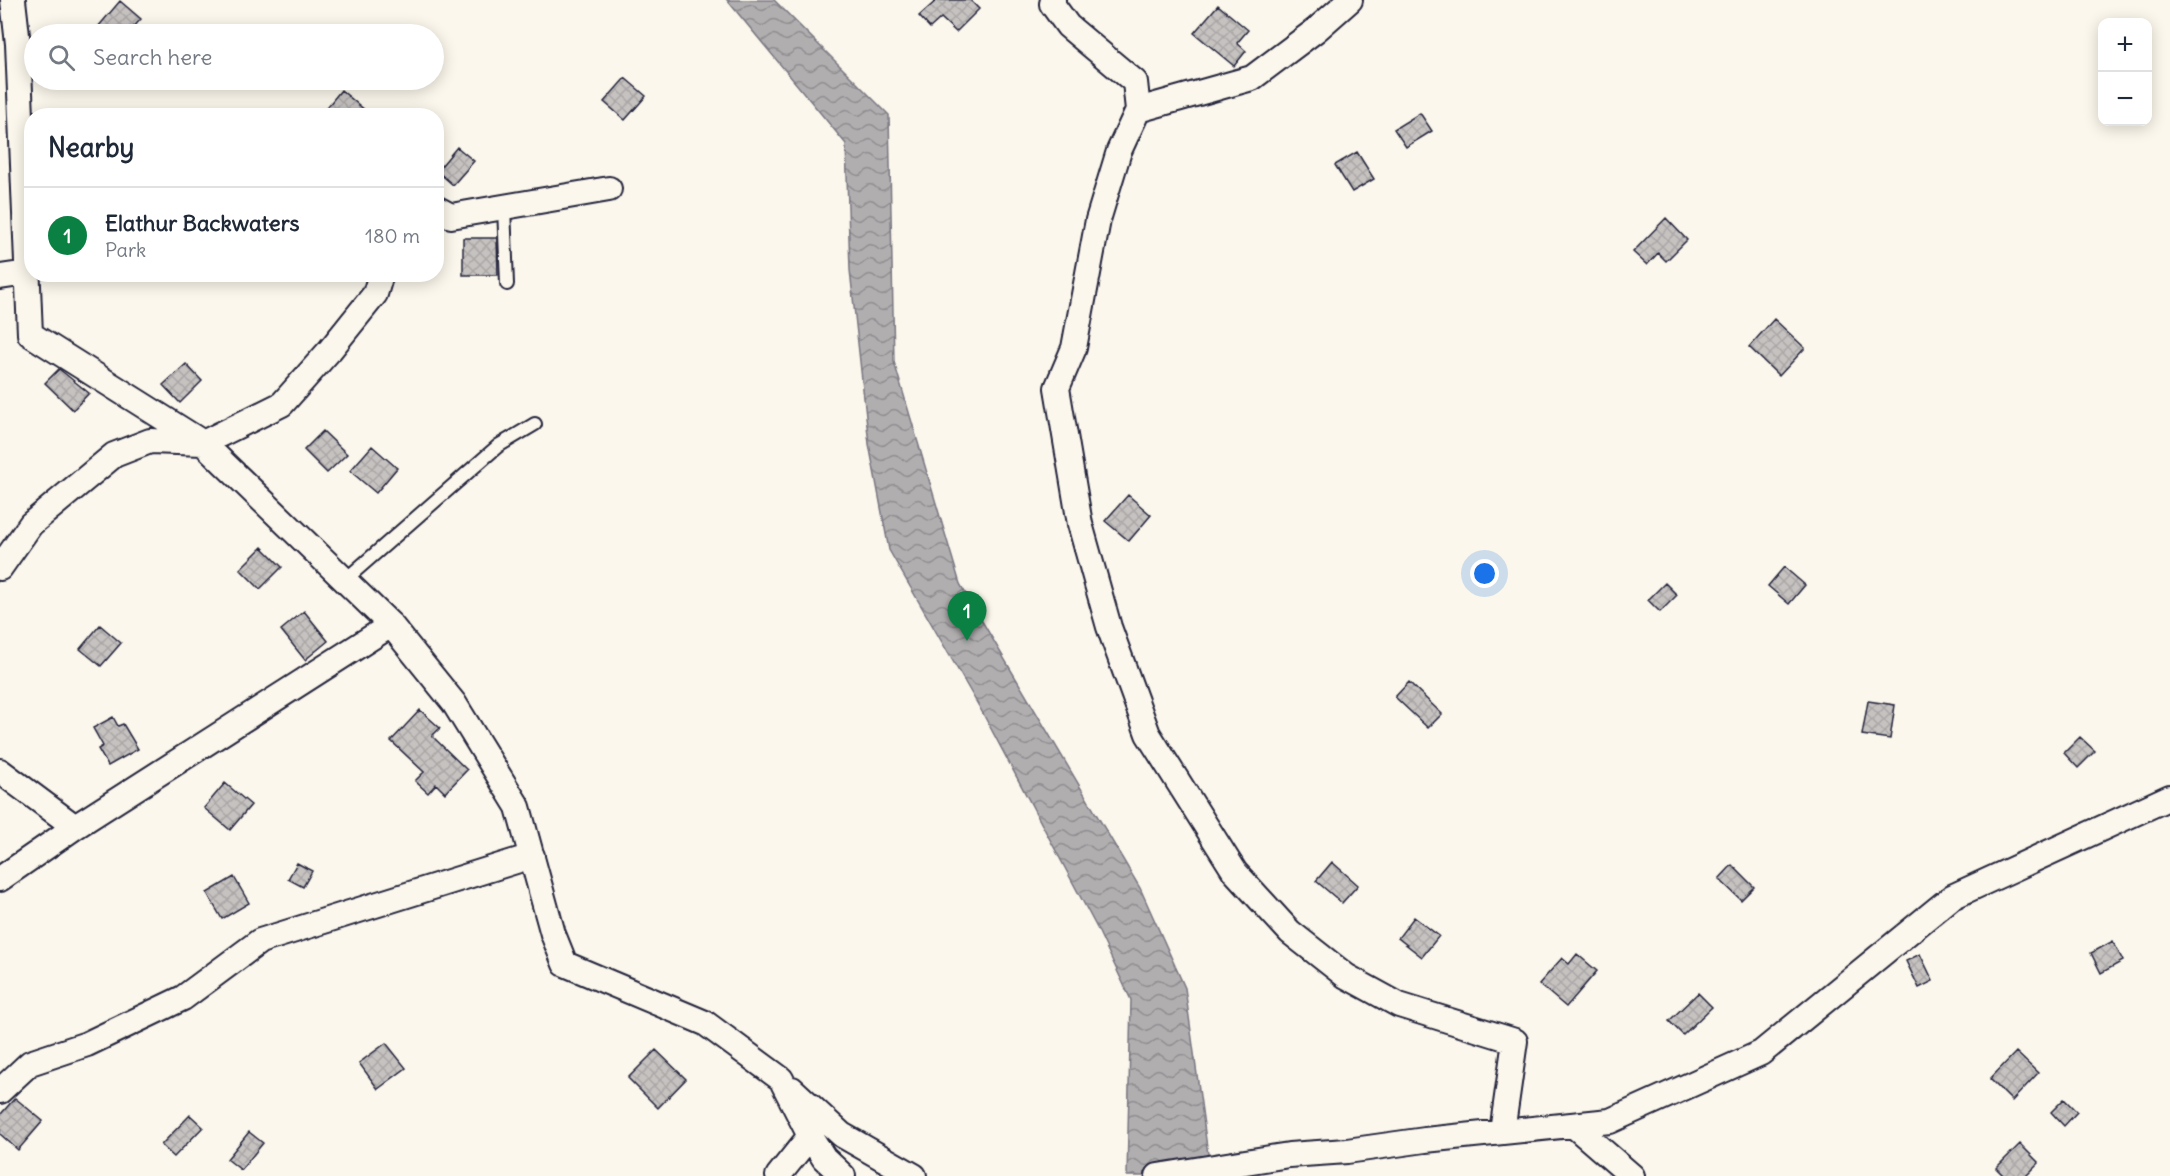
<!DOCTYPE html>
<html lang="en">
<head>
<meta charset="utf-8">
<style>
	body { margin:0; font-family:Delius,sans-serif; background:#f6f6f7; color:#1f2937 }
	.controls { position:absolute; right:18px; top:18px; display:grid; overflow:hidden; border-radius:12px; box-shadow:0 3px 15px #0003 }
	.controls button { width:54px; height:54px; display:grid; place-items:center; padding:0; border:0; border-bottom:2px solid #e0e1e3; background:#fff; color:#1f2937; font:30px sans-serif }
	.you { position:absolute; left:1485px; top:574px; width:21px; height:21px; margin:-15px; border:4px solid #fff; border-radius:50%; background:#1a73e8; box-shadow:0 0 0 9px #1a73e833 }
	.badge { display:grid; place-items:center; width:39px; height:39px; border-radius:50%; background:#0b8043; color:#fff; font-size:20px; font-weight:700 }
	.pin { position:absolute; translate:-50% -50px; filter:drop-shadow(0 2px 3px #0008) }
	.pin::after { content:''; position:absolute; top:32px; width:21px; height:18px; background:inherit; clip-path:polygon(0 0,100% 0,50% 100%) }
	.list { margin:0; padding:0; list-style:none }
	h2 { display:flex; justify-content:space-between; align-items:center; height:78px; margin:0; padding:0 24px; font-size:26px }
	h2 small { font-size:20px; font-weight:400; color:#747a83 }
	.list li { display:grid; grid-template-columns:39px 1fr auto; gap:18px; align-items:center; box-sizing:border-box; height:96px; padding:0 24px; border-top:2px solid #e0e1e3 }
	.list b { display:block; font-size:22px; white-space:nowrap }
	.list p { margin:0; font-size:20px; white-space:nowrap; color:#747a83 }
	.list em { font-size:20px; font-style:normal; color:#747a83 }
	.icon { flex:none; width:33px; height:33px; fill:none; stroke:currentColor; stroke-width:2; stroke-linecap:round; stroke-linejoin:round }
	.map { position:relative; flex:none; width:2170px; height:1176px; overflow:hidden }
	.search { position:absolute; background:#fff; box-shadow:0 3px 15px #0003; left:24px; top:24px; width:420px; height:66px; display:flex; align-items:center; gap:15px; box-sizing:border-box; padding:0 21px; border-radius:33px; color:#747a83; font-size:22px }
	.panel { position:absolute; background:#fff; box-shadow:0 3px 15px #0003; left:24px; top:108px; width:420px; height:174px; border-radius:24px }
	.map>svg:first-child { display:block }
</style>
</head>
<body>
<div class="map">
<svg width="2170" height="1176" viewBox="0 0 2170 1176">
	<defs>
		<pattern id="water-waves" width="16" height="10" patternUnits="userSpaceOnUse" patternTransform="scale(1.5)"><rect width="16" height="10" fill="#b1aeb0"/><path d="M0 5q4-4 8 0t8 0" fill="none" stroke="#908d90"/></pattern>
		<pattern id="building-cross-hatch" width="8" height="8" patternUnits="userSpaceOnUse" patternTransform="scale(1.5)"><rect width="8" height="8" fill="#c6c2c0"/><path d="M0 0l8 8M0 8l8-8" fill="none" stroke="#aaa6a6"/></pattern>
	</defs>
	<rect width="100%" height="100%" fill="#fbf7ec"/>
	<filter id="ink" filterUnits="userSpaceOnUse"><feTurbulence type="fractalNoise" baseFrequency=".0167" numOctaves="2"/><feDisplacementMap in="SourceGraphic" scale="12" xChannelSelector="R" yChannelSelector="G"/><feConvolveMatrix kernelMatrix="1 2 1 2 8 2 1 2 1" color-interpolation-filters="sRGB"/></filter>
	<g filter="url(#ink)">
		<!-- water -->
		<path fill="url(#water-waves)" stroke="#787681" stroke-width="1.5" d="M727,0H774L889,115L894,362L960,584L1140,888L1185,988L1211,1176H1127L1131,1000L1097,928L981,710L889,550L869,444L850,270L846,144Z"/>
		<!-- building -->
		<path fill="url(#building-cross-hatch)" stroke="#22223b" stroke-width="1.5" d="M937,0H970L979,9L956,32L941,18L930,28L919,16Z
			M120,1L141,19L127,34H92Z
			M1218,5L1248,30L1237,43L1246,51L1234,66L1194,33Z
			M625,78L646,96L625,120L604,102Z
			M341,90L372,116H320Z
			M1420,113L1432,131L1406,147L1394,129Z
			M457,147L474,161L453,185L437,171Z
			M1357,152L1374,179L1352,192L1335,165Z
			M1666,218L1687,240L1666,261L1658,253L1647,265L1633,252Z
			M463,238H497L498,275H463Z
			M1774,319L1805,348L1779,376L1749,347Z
			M186,364L202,381L180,403L163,385Z
			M59,369L89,393L73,410L45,383Z
			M323,431L347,454L327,473L304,450Z
			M372,446L397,468L376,493L350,471Z
			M1128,495L1151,515L1129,541L1105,521Z
			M262,547L282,567L260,589L240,569Z
			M1784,567L1805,585L1789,604L1768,586Z
			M1665,583L1677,595L1660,612L1648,600Z
			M304,611L328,641L305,660L281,630Z
			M100,625L121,643L101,666L80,649Z
			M1409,682L1442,714L1428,728L1395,697Z
			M1868,701L1895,705L1890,739L1862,735Z
			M420,710L440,728L432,736L467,770L445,793L436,784L428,793L415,781L424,772L391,741Z
			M113,717L118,726L123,724L138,749L108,766L98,749L103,746L93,728Z
			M2080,737L2095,751L2078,768L2064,753Z
			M225,783L251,805L230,830L204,808Z
			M1332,862L1358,885L1342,903L1316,881Z
			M297,863L312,871L303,887L288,879Z
			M1732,865L1754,887L1741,900L1719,879Z
			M234,877L249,903L222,919L207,893Z
			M1414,917L1439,936L1422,957L1398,938Z
			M2113,941L2123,961L2101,973L2091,953Z
			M1577,954L1597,971L1566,1007L1539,984L1562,958L1569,964Z
			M1920,954L1933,981L1919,988L1906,961Z
			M1698,993L1712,1007L1683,1035L1669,1021Z
			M386,1043L406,1068L378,1089L359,1063Z
			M656,1050L686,1079L658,1108L628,1078Z
			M2016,1052L2038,1073L2012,1101L1990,1079Z
			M15,1098L43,1121L18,1150L0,1134V1115Z
			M2064,1099L2077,1112L2064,1126L2051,1112Z
			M190,1115L203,1127L174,1157L161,1145Z
			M249,1132L263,1143L241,1170L227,1159Z
			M2020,1144L2039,1163L2026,1176H2004L1996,1168Z"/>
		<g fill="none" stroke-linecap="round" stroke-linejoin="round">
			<!-- lane casing -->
			<g stroke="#22223b" stroke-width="16">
				<path id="lane" d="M504,207L507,284
					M345,580L498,446L535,424"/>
			</g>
			<!-- street casing -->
			<g stroke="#22223b" stroke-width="28">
				<path id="street" d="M13,0L18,44L30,334L203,443L391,625L454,703L518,807L553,934L565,964L705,1023L781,1079L810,1136L824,1158L843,1176
					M1053,0L1052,4L1068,26L1135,82L1138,110L1119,151L1098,220L1074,348L1057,388L1080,524L1109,627L1148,734L1235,872L1290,932L1346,976L1399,1005L1515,1041L1502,1132
					M1138,110L1252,78L1316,30L1350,0
					M436,208L451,216L609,189
					M0,277L27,273
					M0,568L31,524L114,455L150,441L203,443L282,404L330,350L375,294L381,274
					M0,771L75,827L391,625
					M0,879L75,827
					M792,1089L842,1135L914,1176
					M0,1091L30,1063L87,1044L183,998L260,941L532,856
					M1573,1125L1632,1176
					M778,1176L810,1136
					M1158,1176L1289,1155L1347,1151L1425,1140L1610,1121L1761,1053L1952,897L2170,797"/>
			</g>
			<!-- lane -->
			<use href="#lane" stroke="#fbf7ec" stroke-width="12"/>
			<!-- street -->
			<use href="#street" stroke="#fbf7ec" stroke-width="24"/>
		</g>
	</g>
</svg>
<div class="controls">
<button>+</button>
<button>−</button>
</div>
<div class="you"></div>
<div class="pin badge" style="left:967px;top:641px">1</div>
<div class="search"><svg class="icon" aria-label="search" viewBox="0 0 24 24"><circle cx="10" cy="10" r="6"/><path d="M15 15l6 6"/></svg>Search here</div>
<section class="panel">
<h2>Nearby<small></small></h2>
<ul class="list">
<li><span class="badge">1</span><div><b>Elathur Backwaters</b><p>Park</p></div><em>180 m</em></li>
</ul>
</section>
</div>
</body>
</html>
